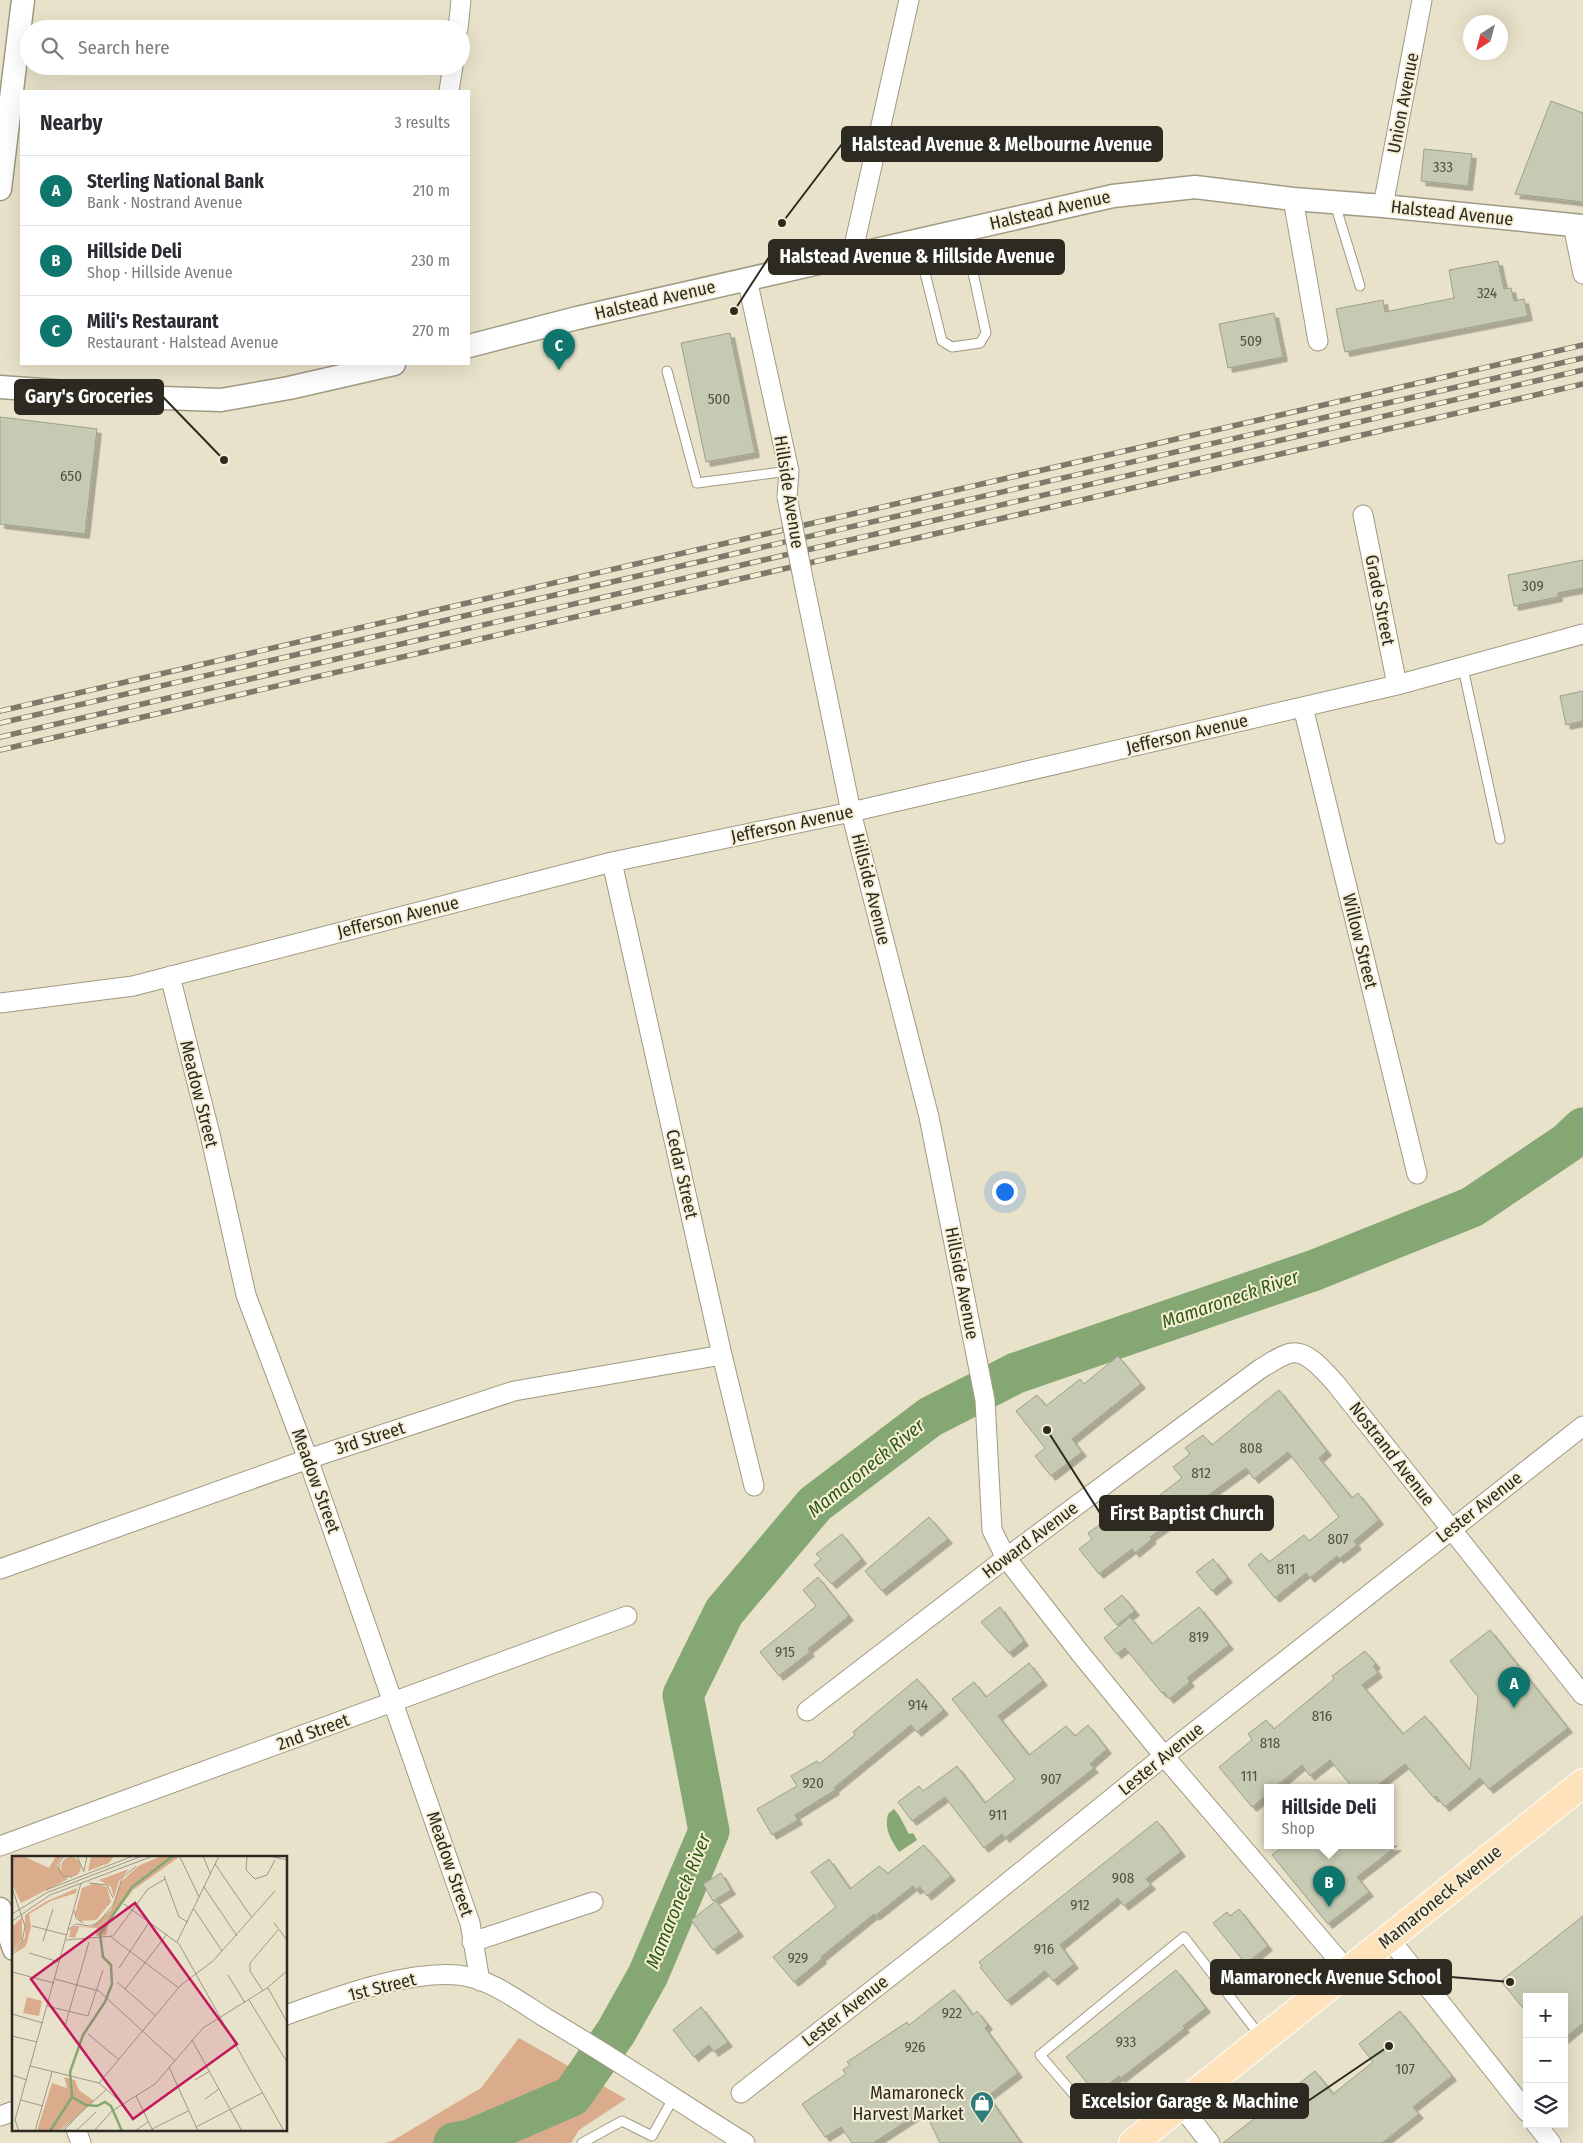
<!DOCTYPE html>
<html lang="en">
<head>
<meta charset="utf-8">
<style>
	body { margin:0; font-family:"Fira Sans Condensed",sans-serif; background:#f7f7f7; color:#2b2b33 }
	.controls { position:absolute; right:15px; bottom:15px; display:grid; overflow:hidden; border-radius:0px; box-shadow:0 5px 20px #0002 }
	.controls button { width:45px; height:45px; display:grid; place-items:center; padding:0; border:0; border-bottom:1px solid #e1e1e2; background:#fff; color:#2b2b33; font:25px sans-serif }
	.compass { position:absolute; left:1463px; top:15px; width:45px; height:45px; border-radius:50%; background:#fff; box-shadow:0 5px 20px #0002; rotate:216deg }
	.you { position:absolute; left:1004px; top:1191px; width:18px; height:18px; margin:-12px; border:4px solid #fff; border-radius:50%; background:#1a73e8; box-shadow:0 0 0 8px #1a73e833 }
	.badge { display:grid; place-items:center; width:32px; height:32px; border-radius:50%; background:#0f766e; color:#fff; font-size:16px; font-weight:700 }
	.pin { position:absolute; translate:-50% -41px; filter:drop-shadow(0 1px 2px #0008) }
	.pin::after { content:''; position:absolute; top:26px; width:18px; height:15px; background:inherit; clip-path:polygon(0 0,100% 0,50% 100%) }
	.popup { position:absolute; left:1264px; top:1784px; width:130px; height:65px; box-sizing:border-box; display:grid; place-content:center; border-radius:0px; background:#fff; filter:drop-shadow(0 1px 4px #0005); font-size:16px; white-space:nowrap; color:#7c7c81 }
	.popup b { font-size:19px; color:#2b2b33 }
	.popup::after { content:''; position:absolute; left:50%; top:100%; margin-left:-10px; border:10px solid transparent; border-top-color:#fff }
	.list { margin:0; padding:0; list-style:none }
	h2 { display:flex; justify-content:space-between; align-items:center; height:65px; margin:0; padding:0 20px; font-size:21px }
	h2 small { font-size:16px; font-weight:400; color:#7c7c81 }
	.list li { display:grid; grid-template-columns:32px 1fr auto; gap:15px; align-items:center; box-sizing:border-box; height:70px; padding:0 20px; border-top:1px solid #e1e1e2 }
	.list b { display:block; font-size:19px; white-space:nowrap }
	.list p { margin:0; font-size:16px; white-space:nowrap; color:#7c7c81 }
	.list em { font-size:16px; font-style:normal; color:#7c7c81 }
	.icon { flex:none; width:28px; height:28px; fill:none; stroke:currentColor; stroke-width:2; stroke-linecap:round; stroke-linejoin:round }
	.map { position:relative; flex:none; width:1583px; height:2143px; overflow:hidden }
	.search { position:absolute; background:#fff; box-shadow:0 5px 20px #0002; left:20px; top:20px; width:450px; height:55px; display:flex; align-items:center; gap:12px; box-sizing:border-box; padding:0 18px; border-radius:28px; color:#7c7c81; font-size:19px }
	.panel { position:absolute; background:#fff; box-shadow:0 5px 20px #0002; left:20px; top:90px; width:450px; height:275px; border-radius:0px }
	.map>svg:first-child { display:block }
</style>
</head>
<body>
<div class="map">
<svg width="1583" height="2143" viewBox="0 0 1583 2143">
	<defs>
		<filter id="shadow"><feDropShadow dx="4.5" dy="4.5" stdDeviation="0" flood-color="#0004"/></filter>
	</defs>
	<rect width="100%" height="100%" fill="#e8e2ca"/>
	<!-- green -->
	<path fill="#dbac8c" d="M519,2038L626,2099L579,2130L571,2143H385L392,2141L481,2088Z"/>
	<!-- water -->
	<path fill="#84a773" d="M894,1809C901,1817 904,1825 909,1834L913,1833L917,1840L899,1852C891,1839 884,1830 888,1814Z"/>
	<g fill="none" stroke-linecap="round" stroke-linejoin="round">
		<!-- river -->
		<path stroke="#84a773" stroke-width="41" d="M454,2143L470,2140L572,2096L616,2032L648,1975L709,1831L683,1695L724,1612L815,1504L930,1417L1016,1373L1315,1270L1472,1207L1567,1143L1583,1128"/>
	</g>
	<!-- building -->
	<path fill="#c6cab2" stroke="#9ca089" filter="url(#shadow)" d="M1551,101L1583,113V202L1515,194Z
		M1424,149L1472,154L1468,186L1421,181Z
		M1498,261L1504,289L1511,288L1514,301L1524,299L1528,316L1345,352L1336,309L1383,300L1385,312L1454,298L1449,270Z
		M1274,313L1283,357L1228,368L1219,324Z
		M730,333L755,453L706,462L681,343Z
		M0,417L97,429L85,534L0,524Z
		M1583,560V588L1558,593V597L1514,606L1508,575Z
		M1583,691V721L1566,725L1560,696Z
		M1118,1356L1141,1384L1072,1439L1082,1452L1051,1476L1035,1456L1045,1448L1016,1411L1037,1395L1046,1406L1080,1379L1084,1384Z
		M1279,1390L1327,1451L1319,1458L1352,1498L1358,1493L1379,1520L1354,1541L1357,1545L1339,1559L1337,1556L1310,1578L1306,1573L1275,1598L1248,1565L1261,1553L1269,1562L1304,1535L1309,1541L1339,1517L1288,1452L1254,1479L1246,1468L1150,1537L1152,1539L1135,1553L1132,1549L1099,1574L1079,1549L1092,1539L1088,1533L1124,1508L1131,1517L1182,1478L1173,1467L1190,1454L1185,1448L1203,1435L1212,1445Z
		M929,1517L948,1539L882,1591L865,1571Z
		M842,1534L862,1559L832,1584L814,1565L821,1559L816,1554Z
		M1213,1559L1228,1578L1212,1591L1196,1572Z
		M818,1577L849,1616L808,1649L810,1652L779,1676L760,1652L816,1606L803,1590Z
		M1122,1595L1135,1611L1117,1625L1104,1609Z
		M1000,1607L1024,1641L1009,1653L981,1622Z
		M1199,1607L1229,1645L1187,1678L1190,1682L1169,1699L1164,1692L1162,1693L1125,1648L1117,1654L1104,1638L1130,1617L1152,1644Z
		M1490,1630L1568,1728L1489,1789L1480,1778L1445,1807L1436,1796L1434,1798L1405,1764L1374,1788H1353L1330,1760L1310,1776L1302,1765L1274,1788H1268V1794L1252,1807L1219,1767L1252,1740L1248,1734L1266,1720L1274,1729L1334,1679L1332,1676L1365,1651L1376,1664L1373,1666L1378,1673L1362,1685L1403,1734L1425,1716L1470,1770L1478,1697L1450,1661Z
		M1029,1663L1043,1681L998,1716L1029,1755L1066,1726L1075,1736L1088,1725L1107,1749L1090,1764L1094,1768L1005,1838L1002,1834L984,1848L945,1797L912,1821L898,1802L919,1786L923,1791L957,1766L985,1803L1015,1779L952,1699L974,1682L986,1697Z
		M917,1679L944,1710L917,1732L911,1725L834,1788L835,1790L795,1815L798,1820L772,1835L757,1809L797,1786L791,1776L817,1761L819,1764L855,1735L853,1732Z
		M1157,1821L1181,1852L1146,1879L1151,1885L1124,1906L1118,1898L1060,1945L1074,1964L1053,1981L1045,1971L1007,2001L980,1967L982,1966L979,1962Z
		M924,1845L951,1876L927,1896L920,1887L916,1890L913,1886L875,1916L874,1914L821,1957L822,1959L794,1982L773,1957L836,1907L811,1872L829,1859L850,1889L879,1866L888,1873Z
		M1283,1846H1397L1357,1877L1369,1892L1328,1924L1272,1855Z
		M721,1873L731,1890L713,1901L703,1884Z
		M716,1901L739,1932L713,1950L691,1920Z
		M1239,1909L1268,1946L1246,1964L1213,1923L1227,1912L1230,1916Z
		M1583,1916V2023L1564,2039V1997H1527V2013L1501,1981Z
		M1176,1970L1206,2008L1183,2026L1185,2028L1121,2078L1119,2076L1096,2094L1066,2057Z
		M954,1990L973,2015L977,2011L988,2025L985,2028L1018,2073L988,2096L1021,2143H940L924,2110L873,2143H852L841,2127L825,2137L802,2104L846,2074L843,2070L850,2065L847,2062L907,2022L909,2025Z
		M701,2007L728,2042L714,2052L709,2045L694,2057L673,2030Z
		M1400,2011L1452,2076L1413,2107L1419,2114L1382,2143H1223L1315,2071L1333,2094L1373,2062L1359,2044Z"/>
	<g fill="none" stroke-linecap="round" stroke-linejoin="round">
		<!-- service casing -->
		<g stroke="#a09a83" stroke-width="11">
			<path id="service" d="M1335,204L1360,286
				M917,241L942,341L952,347L980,343L986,333L964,231
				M667,371L697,483L789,471
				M1463,668L1500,839
				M1076,2097L1040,2055L1184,1937L1261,2037
				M582,2143L622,2121L652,2136L674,2097"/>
		</g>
		<!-- minor casing -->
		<g stroke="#a09a83" stroke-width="21">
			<path id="minor" d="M458,29L461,0
				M449,91L453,66
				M1293,199L1318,341
				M1383,206L1422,0
				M1573,225L1583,274
				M852,255L909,0
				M747,279L789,471L787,497
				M1363,515L1397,685
				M805,588L851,812L929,1117L985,1400L992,1530L1006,1558L1080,1653L1164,1756L1348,1971
				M1303,707L1417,1174
				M612,862L722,1355L754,1486
				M170,976L210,1134L246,1295L308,1459L470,1923L480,1981
				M0,1003L133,986L612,862L851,812L1397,685L1583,634
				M0,1569L308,1459L514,1391L722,1355
				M807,1711L1006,1558L1260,1369C1269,1364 1282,1354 1292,1353C1308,1350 1326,1373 1336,1384L1583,1695
				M0,1846L627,1616
				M1389,1938L1527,2112
				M472,1942L593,1902
				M286,2015C337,1997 404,1971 458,1975C490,1978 520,2002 546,2018C614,2058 678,2101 745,2143
				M741,2093L948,1931L1164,1756L1583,1426
				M1180,2105L1210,2143
				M0,2116L14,2111
				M1536,2124L1551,2143
				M76,2129L81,2143"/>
		</g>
		<!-- tertiary casing -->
		<g stroke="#a09a83" stroke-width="25">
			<path id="tertiary" d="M0,189L23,0
				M469,346L577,318L1113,196L1195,187L1293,199L1383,206L1583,226
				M0,387L134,397L221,400L289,388L394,364
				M0,1909L14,1949"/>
		</g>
		<!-- primary casing -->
		<g stroke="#fff" stroke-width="30">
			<path id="primary" d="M1133,2143L1583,1783"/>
		</g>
		<!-- service -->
		<use href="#service" stroke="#fff" stroke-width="9"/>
		<!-- minor -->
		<use href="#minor" stroke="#fff" stroke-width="19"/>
		<!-- tertiary -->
		<use href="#tertiary" stroke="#fff" stroke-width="22"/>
		<!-- primary -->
		<use href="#primary" stroke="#fde2bc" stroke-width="28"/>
		<!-- rail casing -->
		<g stroke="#7e7a6b" stroke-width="5.5">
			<path id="rail" d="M0,711L1583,345
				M0,723L1583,358
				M0,737L1583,370
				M0,750L1583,384"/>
		</g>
		<!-- rail -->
		<use href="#rail" stroke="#f5efd7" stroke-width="4" stroke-dasharray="11" stroke-linecap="butt"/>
		<!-- minor-bridge casing -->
		<g stroke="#a09a83" stroke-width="21" stroke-linecap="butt">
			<path id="minor-bridge" d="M787,497L805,588"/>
		</g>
		<!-- minor-bridge -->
		<use href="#minor-bridge" stroke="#fff" stroke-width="19"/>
	</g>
	<!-- icons -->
	<defs>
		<g id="shop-pin" transform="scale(1.25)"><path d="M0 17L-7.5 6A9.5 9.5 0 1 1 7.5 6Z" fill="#327b7b" stroke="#f5efd7"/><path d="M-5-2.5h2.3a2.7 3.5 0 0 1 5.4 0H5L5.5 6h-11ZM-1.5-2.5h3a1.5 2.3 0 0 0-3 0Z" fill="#fff"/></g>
	</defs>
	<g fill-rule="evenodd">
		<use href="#shop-pin" x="982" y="2103"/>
	</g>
	<g text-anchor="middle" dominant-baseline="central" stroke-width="4" stroke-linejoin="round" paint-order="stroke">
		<!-- number labels -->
		<g font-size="15" fill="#525245">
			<text x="1443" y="167">333</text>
			<text x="1487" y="293">324</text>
			<text x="1251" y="341">509</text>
			<text x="719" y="399">500</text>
			<text x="71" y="476">650</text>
			<text x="1533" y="586">309</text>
			<text x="1251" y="1448">808</text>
			<text x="1201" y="1473">812</text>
			<text x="1338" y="1539">807</text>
			<text x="1286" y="1569">811</text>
			<text x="1199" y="1637">819</text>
			<text x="785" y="1652">915</text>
			<text x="918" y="1705">914</text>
			<text x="1322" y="1716">816</text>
			<text x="1270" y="1743">818</text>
			<text x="1249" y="1776">111</text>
			<text x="1051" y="1779">907</text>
			<text x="813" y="1783">920</text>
			<text x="998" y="1815">911</text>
			<text x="1123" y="1878">908</text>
			<text x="1080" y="1905">912</text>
			<text x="1044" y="1949">916</text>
			<text x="798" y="1958">929</text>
			<text x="952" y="2013">922</text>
			<text x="1126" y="2042">933</text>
			<text x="915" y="2047">926</text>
			<text x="1405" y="2069">107</text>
		</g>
		<!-- street labels -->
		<g font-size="18" fill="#2c2a21" stroke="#f5efd7">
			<text transform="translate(1403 103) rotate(-79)">Union Avenue</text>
			<text transform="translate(1050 210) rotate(-13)">Halstead Avenue</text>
			<text transform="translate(1452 213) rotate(6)">Halstead Avenue</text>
			<text transform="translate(655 300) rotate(-13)">Halstead Avenue</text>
			<text transform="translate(789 492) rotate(81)">Hillside Avenue</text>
			<text transform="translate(1380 600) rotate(79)">Grade Street</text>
			<text transform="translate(1187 734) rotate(-13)">Jefferson Avenue</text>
			<text transform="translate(792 824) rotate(-12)">Jefferson Avenue</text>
			<text transform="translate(871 889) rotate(76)">Hillside Avenue</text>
			<text transform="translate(398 917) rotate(-14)">Jefferson Avenue</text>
			<text transform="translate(1360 941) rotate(76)">Willow Street</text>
			<text transform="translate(199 1094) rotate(76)">Meadow Street</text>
			<text transform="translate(682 1174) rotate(77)">Cedar Street</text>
			<text transform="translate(962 1283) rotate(79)">Hillside Avenue</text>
			<text transform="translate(370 1438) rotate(-18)">3rd Street</text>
			<text transform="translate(1392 1454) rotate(52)">Nostrand Avenue</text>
			<text transform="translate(316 1481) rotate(70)">Meadow Street</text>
			<text transform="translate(1479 1507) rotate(-38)">Lester Avenue</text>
			<text transform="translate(1030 1540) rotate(-37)">Howard Avenue</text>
			<text transform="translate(313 1732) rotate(-20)">2nd Street</text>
			<text transform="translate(1161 1759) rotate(-39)">Lester Avenue</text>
			<text transform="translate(450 1864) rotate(71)">Meadow Street</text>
			<text transform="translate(1440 1897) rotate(-39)">Mamaroneck Avenue</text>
			<text transform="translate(382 1987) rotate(-14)">1st Street</text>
			<text transform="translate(845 2011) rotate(-38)">Lester Avenue</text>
		</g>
		<!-- poi labels -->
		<g font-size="18" fill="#2c2a21" stroke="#f5efd7" text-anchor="end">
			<text x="964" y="2093">Mamaroneck<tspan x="964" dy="21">Harvest Market</tspan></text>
		</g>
		<!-- water labels -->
		<g font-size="19" font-style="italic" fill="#2f5a10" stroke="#f5efd7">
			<text transform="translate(1230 1299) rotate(-19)">Mamaroneck River</text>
			<text transform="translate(866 1468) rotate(-39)">Mamaroneck River</text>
			<text transform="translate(678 1901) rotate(-68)">Mamaroneck River</text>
		</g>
	</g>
	<!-- overview -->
	<g transform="translate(12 1856)">
		<rect width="275" height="275" fill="#e8e2ca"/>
		<path d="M0,0H11L37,12L44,0H50L45,9L56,23L9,47L0,28ZM79,0H102L97,7L76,15ZM149,0L167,1L121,34L97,66L94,79L84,80L85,72L67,71L63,82L57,81L59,72L64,70L79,71L99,54L109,26L126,10ZM49 11a10 10 0 1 1 20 0a10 10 0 1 1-20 0ZM117,13L107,25L102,42L99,31L87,24ZM83,27L95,31L99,46L84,64L68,65L63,58L70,32ZM65,32L64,37L39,45L17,58L19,71L15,87L13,91L0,99L13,82V59L33,46ZM10,61V84L0,95V71ZM15,141L30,145L27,160L11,157ZM52,221L63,224L67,234L82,245L46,275H25L40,227L55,232Z" fill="#dbac8c"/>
		<path fill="none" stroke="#84a773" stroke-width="2.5" d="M38,275L60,241M110,275L99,250L93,246L85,250L74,249L60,241L58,216L71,179L93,146L100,128L99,109L91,101L88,78L120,31L161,0"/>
		<path fill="none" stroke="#9d9886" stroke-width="1" d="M52,0L47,7V14L51,20L60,21M65,0L72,16M191,0L198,17M235,0L234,14L243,23L255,19L263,4M257,0L275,4M168,1L187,41M203,8L240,62M72,15L75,0M152,20L167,61L176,66M77,27L95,29L101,42M192,31L225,80M0,32L13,70L10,86L0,96M34,34L121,0M112,48L167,88L272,275M182,53L210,95M62,54L64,62L71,67M0,58L34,37L130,0M0,65L38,39L141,0M262,67L275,84M20,70L55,79M56,74L64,68L78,70L86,67L102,48L110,22L124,10M99,81L167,132M54,84L101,80L136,33L153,23M31,85L41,53M165,86L207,0M17,97L47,106M107,112L138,65M0,116L42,127M216,119L233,147M43,123L87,135L163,205M105,126L144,160M256,132L275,166M113,133L155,78M251,135L238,115V107L266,74M237,144L275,206M35,150L76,160L91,114M0,158L31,167M53,170L77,86M76,178L106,203M0,180L25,186M180,184L230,275M18,210L87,227L111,248M157,211L186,275M0,219L15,224M183,224L198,215M87,227L169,129L201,105L263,35M124,240L141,275M193,243L207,233M9,244L31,250M184,271L250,237M140,273L176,255M52,274L71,254M7,275L3,264L69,27M23,275L40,216M48,275L95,233M64,275L84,256M82,275L100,255L143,228L191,172L255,132L275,115M123,275L136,266"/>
		<path fill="#c2185b" fill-opacity="0.15" stroke="#c2185b" stroke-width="2.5" d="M123,47L225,188L121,263L19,123Z"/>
		<rect width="275" height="275" fill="none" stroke="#2c2a21" stroke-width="2.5"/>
	</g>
	<!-- callouts -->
	<path fill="none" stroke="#2c2a21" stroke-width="2" d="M782 223L842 144M734 311L769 257M224 460L163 397M1047 1430L1100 1513M1510 1982L1451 1977M1389 2046L1308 2101"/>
	<g fill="#2c2a21" stroke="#f5efd7" stroke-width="2">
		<circle cx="782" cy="223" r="5"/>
		<circle cx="734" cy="311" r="5"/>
		<circle cx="224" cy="460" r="5"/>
		<circle cx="1047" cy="1430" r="5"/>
		<circle cx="1510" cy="1982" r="5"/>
		<circle cx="1389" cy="2046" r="5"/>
	</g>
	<g fill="#2c2a21" stroke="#2c2a21" stroke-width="2">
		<rect x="842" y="127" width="320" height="34" rx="5"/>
		<rect x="769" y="240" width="295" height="34" rx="5"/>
		<rect x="15" y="380" width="148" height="34" rx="5"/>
		<rect x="1100" y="1496" width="173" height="34" rx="5"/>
		<rect x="1211" y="1960" width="240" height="34" rx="5"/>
		<rect x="1071" y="2084" width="237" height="34" rx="5"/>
	</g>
	<g font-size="19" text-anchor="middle" font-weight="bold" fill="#fff">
		<text x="1002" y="151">Halstead Avenue &amp; Melbourne Avenue</text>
		<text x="917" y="263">Halstead Avenue &amp; Hillside Avenue</text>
		<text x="89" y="403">Gary's Groceries</text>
		<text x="1187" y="1520">First Baptist Church</text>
		<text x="1331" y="1984">Mamaroneck Avenue School</text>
		<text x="1190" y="2108">Excelsior Garage &amp; Machine</text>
	</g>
</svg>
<div class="controls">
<button>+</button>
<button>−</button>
<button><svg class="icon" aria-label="layers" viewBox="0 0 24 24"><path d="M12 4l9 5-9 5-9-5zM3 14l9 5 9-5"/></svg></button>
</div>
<svg class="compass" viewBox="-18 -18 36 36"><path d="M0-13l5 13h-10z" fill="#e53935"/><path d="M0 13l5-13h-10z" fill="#7c7c81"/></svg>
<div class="you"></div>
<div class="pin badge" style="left:1514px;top:1708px">A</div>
<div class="pin badge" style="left:1329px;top:1907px">B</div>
<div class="popup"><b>Hillside Deli</b>Shop</div>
<div class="pin badge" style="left:559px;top:370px">C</div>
<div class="search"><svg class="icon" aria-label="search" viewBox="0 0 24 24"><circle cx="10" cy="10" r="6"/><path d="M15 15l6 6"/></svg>Search here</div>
<section class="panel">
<h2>Nearby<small>3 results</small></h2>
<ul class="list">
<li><span class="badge">A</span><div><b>Sterling National Bank</b><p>Bank · Nostrand Avenue</p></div><em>210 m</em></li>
<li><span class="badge">B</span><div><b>Hillside Deli</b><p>Shop · Hillside Avenue</p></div><em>230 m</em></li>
<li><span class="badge">C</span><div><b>Mili's Restaurant</b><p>Restaurant · Halstead Avenue</p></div><em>270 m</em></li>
</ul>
</section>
</div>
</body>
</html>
